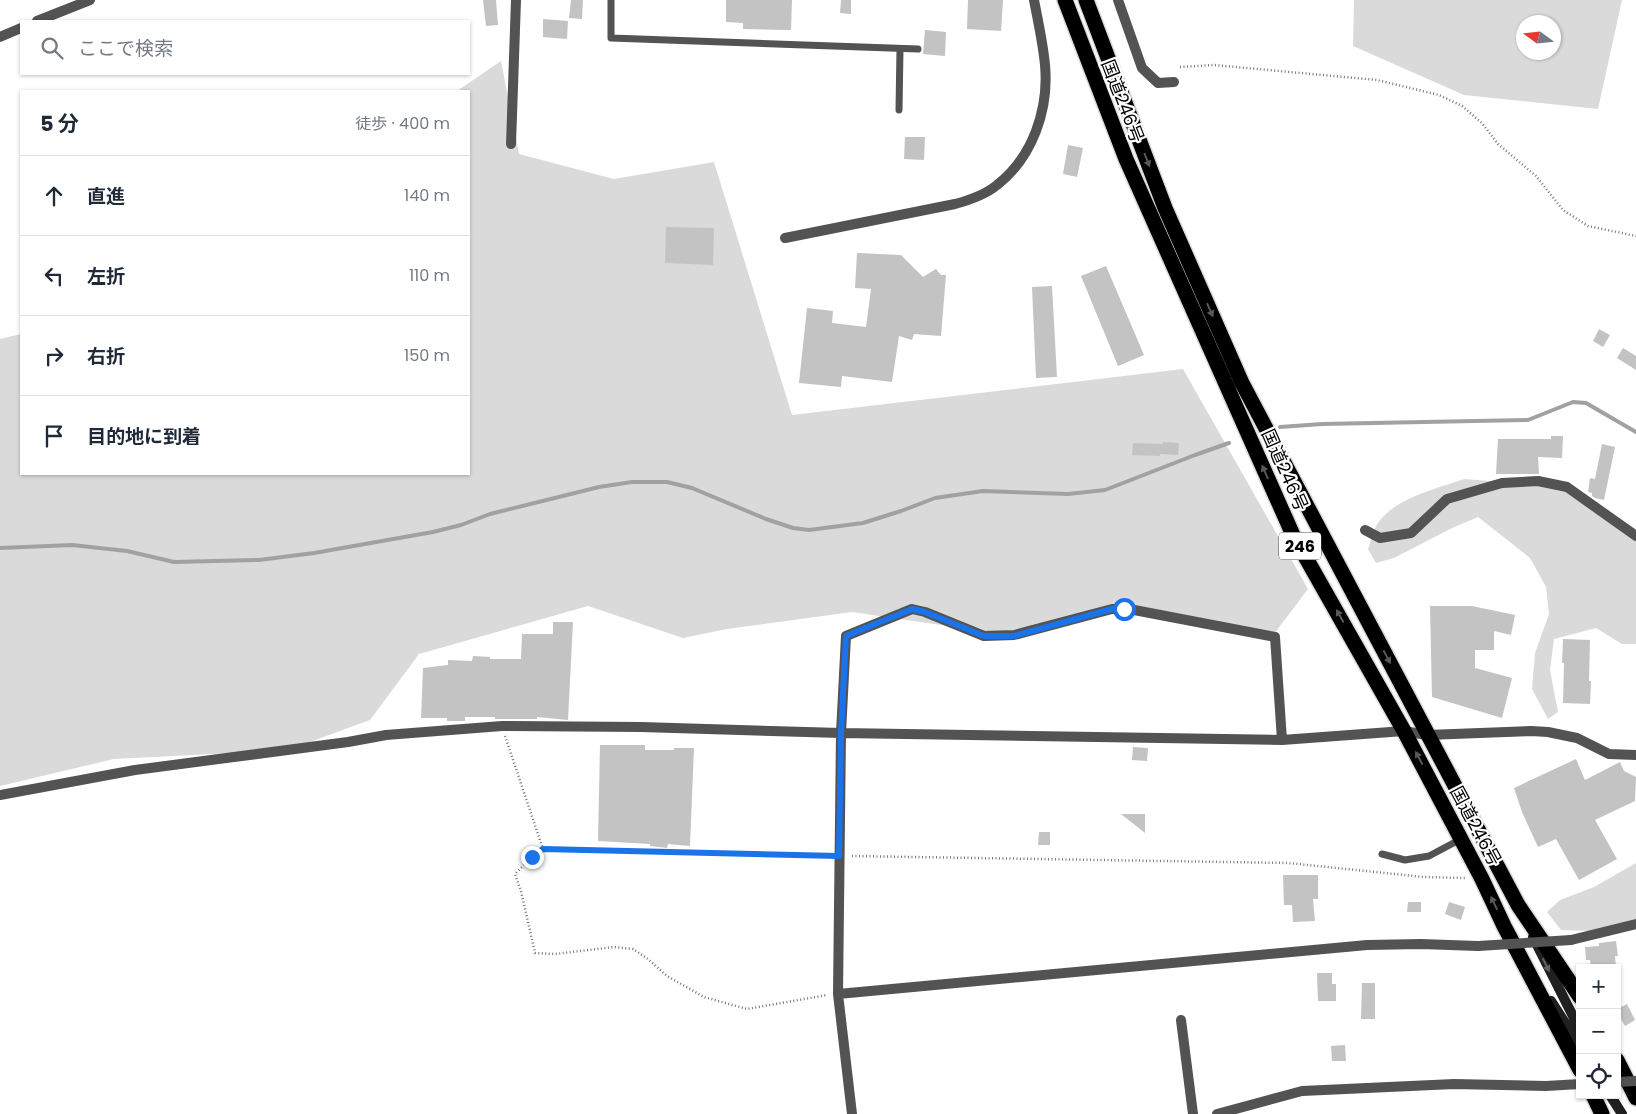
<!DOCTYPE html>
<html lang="ja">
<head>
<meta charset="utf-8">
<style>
	body { margin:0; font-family:Poppins,"Noto Sans JP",sans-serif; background:#f2f2f3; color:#1f2937 }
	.controls { position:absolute; right:15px; bottom:15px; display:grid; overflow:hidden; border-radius:0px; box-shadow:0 1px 4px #0004 }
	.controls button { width:45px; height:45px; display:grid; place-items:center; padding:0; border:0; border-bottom:1px solid #e0e1e3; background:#fff; color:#1f2937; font:25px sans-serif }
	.compass { position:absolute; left:1516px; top:15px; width:45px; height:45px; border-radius:50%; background:#fff; box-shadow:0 1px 4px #0004; rotate:285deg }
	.stop { position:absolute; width:15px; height:15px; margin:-11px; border:4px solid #1a73e8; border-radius:50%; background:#fff }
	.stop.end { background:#1a73e8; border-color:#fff; box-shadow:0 1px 5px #0008 }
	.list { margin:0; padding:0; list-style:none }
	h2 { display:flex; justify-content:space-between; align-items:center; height:65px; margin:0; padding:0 20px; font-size:21px }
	h2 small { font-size:16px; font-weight:400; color:#747a83 }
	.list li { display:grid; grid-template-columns:32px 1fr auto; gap:15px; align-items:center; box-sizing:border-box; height:80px; padding:0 20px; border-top:1px solid #e0e1e3 }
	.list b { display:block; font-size:19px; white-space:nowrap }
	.list em { font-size:16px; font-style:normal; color:#747a83 }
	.icon { flex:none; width:28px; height:28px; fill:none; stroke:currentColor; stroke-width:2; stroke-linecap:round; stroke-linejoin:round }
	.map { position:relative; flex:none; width:1636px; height:1114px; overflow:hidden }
	.search { position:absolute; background:#fff; box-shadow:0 1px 4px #0004; left:20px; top:20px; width:450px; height:55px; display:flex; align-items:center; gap:12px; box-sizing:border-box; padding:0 18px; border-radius:0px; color:#747a83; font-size:19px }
	.panel { position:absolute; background:#fff; box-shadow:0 1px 4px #0004; left:20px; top:90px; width:450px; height:385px; border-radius:0px }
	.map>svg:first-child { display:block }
</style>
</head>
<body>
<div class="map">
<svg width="1636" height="1114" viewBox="0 0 1636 1114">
	<rect width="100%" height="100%" fill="#fff"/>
	<!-- green -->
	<path fill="#dadada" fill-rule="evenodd" d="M1354,0H1622L1598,109L1464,95L1353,46ZM1554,22V52H1524V22Z
		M501,61L519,154L614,179L714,162L792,415L1183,369L1308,589L1274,634L1124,609L995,633L852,612L727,629L683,638L588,606L419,654L370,720L288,750L114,759L0,786V339L21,334V474H469V91H457Z
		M1464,479L1567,487L1636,535V644H1622L1596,628L1554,639L1550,670L1558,712L1548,719L1532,689L1535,653L1549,614L1546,587L1530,558L1478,517L1452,528L1394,558L1376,563L1368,549C1371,541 1373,530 1378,523C1395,498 1436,489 1464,479Z
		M1636,863V922L1594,931L1561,930L1547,912L1560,900L1594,887Z"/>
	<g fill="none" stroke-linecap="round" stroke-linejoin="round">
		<!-- stream -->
		<path stroke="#a1a1a1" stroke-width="4" d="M1280,427L1322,424L1528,420L1573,402L1586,403L1636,432
			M0,548L72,545L127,551L174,562L259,560L314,553L433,532L461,525L490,514L599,487L632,482H667L692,488L766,519L793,528L809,530L863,523L901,511L935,498L983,491L1068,494L1105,490L1195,455L1229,443"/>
	</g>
	<!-- building -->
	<path fill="#c3c3c3" d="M483,0H496L498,25L486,26Z
		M571,0H583L582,19L569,18Z
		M726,0H792L791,30L743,29V23L726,22Z
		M841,0H851V14L840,13Z
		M968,0H1003L1001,31L967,29Z
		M543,19L568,21L567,39L543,37Z
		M925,30L946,32L945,56L923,54Z
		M905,137H925L924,160L904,159Z
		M1068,145L1083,148L1077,177L1063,174Z
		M666,227L714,228L713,265L665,263Z
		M857,253L901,255L923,277L936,269L941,275H946L941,336L914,334L912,340L899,336L892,382L842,376L841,387L799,383L807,308L833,311L832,323L866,327L871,289L855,288Z
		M1106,266L1144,355L1118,366L1081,276Z
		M1052,286L1057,377L1036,378L1032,287Z
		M1599,329L1610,335L1603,347L1593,341Z
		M1623,348L1636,356V370L1617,358Z
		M1551,436H1563L1562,458L1538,457L1539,474H1496L1498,439H1551Z
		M1163,442L1179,443L1178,455L1160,454V456L1132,455L1133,443L1163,444Z
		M1602,444L1615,447L1604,500L1595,498L1592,496V493L1588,492L1590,478L1595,479Z
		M1430,606H1472L1515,615L1511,635L1494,631V650H1475V668L1512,678L1502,718L1432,697Z
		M553,622H573L568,720L537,717V719H495V717H465V721H447V718H421L423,668L448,665V660L472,661L473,656L490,657V659H521L522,634H553Z
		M1563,639L1590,640L1589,681H1591L1590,704L1563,703L1564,663H1562Z
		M600,745H645V750H674V748H694L690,846L668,844L667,848L650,846V844L598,841Z
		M1133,747L1148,748L1147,761L1132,760Z
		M1576,759L1585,780L1620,762L1624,771L1636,777L1635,801L1595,820L1617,859L1579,880L1556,839L1538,847L1522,812L1514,788Z
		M1121,814H1145V833Z
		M1039,832H1050V845H1038Z
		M1283,875H1318V899H1313L1315,921L1293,922L1292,905H1284Z
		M1408,902H1421V912H1407Z
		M1449,902L1465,907L1461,920L1445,914Z
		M1616,941L1618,956H1615L1616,968L1591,967L1590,960H1586L1585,947L1599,946V943Z
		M1317,973H1332V984H1336V1001H1318Z
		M1362,983H1375V1019H1361Z
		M1627,1004L1635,1020L1625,1026L1617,1012V1009Z
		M1345,1045L1346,1061H1332L1331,1046Z"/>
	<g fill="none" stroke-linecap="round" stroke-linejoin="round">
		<!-- highway casing -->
		<g stroke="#dbdbdb" stroke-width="18">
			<path id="highway" d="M1065,0L1126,159L1293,535L1404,731L1482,879L1504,926L1580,1070
				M1086,0L1165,208L1242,383L1518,905L1580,997
				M1617,1060L1636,1098
				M1593,1095L1602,1114"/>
		</g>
		<!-- path -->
		<path stroke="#757575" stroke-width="2.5" stroke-dasharray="1 2.5" stroke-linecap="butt" d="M1180,67L1214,65L1377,80L1439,95L1462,106L1482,123L1498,144L1536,176L1563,210L1588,226L1636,236
			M505,736L543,849L829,856
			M543,849L532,857L515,874L521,891L535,953L555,954L614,947L633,949L648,959L667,976L704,997L747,1009L827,995
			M852,856L1288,863L1424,877L1465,878"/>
		<!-- lane -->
		<path stroke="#535353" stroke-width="7" d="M611,0V38L918,49
			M899,110L900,49
			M1382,854L1405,860L1429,856L1461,839"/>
		<!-- street -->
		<path stroke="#535353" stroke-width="10" d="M1118,0L1142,68L1158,83L1174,82
			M37,21L90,0
			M0,37L21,28
			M511,144L516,0
			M785,238L955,204C970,200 985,195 997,185C1033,157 1049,109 1045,65C1043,43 1038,21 1034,0
			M1365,530L1380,538L1411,533L1447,499L1502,483L1538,481L1567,487L1636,536
			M0,795L135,770L348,742L386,735L502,726L641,727L841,733L1282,740L1404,731L1427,735L1531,731L1548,732L1577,738L1609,754L1636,755
			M1571,940L1636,924
			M838,994L1367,945L1421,944L1478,946
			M1181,1020L1193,1114
			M852,1114L838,994L841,733L846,636L912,609L925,612L984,636L1014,635L1112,609H1129L1275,637L1282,740
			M1217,1114L1302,1091L1454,1084L1546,1086L1580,1084"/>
		<!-- secondary -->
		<path stroke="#202020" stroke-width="10" d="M1533,937L1580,1030
			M1551,1001L1580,1046
			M1610,1095L1622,1114"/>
		<!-- highway -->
		<use href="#highway" stroke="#000" stroke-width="15"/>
		<!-- street-bridge -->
		<path stroke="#535353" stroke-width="10" d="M1478,946L1571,940
			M1617,1082L1636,1081"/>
	</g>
	<!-- one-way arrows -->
	<defs><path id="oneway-solid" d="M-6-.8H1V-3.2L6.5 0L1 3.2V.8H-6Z" transform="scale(1.25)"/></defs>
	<g fill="#595959">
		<use href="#oneway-solid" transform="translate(1147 160) rotate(69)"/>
		<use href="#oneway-solid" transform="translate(1210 310) rotate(66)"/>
		<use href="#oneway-solid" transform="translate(1265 472) rotate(-114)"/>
		<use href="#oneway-solid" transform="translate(1340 616) rotate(-119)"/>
		<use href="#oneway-solid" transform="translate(1387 657) rotate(62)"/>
		<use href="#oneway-solid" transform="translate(1419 758) rotate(-118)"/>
		<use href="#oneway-solid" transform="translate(1494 903) rotate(-115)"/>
	</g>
	<use fill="#636363" href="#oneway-solid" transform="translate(1546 965) rotate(63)"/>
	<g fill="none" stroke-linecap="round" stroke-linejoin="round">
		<!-- route -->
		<path stroke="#1a73e8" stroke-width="6" d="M532,857L543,849L839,856L841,733L846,636L912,609L925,612L984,636H1014L1112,609H1124"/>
	</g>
	<g text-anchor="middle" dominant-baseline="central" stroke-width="4.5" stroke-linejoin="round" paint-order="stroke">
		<!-- shield labels -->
		<rect fill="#fff" stroke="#4c4c4c" stroke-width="1" x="1279" y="532.5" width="42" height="27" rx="4"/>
		<g font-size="16" font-weight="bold" fill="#000">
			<text x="1300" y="546">246</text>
		</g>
		<!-- street labels -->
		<g font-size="18" fill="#000" stroke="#fff">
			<text transform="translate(1123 101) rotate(69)">国道246号</text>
			<text transform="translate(1285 470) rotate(66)">国道246号</text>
			<text transform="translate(1476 826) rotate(62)">国道246号</text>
		</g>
	</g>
</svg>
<div class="controls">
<button>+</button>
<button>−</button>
<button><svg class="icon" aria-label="locate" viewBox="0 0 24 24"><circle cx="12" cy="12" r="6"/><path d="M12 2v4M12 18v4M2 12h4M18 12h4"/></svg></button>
</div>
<svg class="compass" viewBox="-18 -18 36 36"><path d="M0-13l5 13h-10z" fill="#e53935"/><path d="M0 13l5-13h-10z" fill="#747a83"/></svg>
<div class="stop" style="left:1124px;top:609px"></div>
<div class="stop end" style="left:532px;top:857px"></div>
<div class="search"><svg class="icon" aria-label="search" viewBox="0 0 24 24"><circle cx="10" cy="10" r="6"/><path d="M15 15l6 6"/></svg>ここで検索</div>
<section class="panel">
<h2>5 分<small>徒歩 · 400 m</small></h2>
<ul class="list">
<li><svg class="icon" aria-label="ahead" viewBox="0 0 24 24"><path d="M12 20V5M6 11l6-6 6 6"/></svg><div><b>直進</b></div><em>140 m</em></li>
<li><svg class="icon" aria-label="left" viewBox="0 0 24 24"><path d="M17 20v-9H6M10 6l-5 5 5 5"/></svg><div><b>左折</b></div><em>110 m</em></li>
<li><svg class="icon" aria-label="right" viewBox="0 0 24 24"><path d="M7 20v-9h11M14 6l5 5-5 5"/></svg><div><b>右折</b></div><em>150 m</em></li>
<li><svg class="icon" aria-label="arrive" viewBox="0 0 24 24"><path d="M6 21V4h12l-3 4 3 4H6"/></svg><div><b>目的地に到着</b></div></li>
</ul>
</section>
</div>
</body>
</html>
